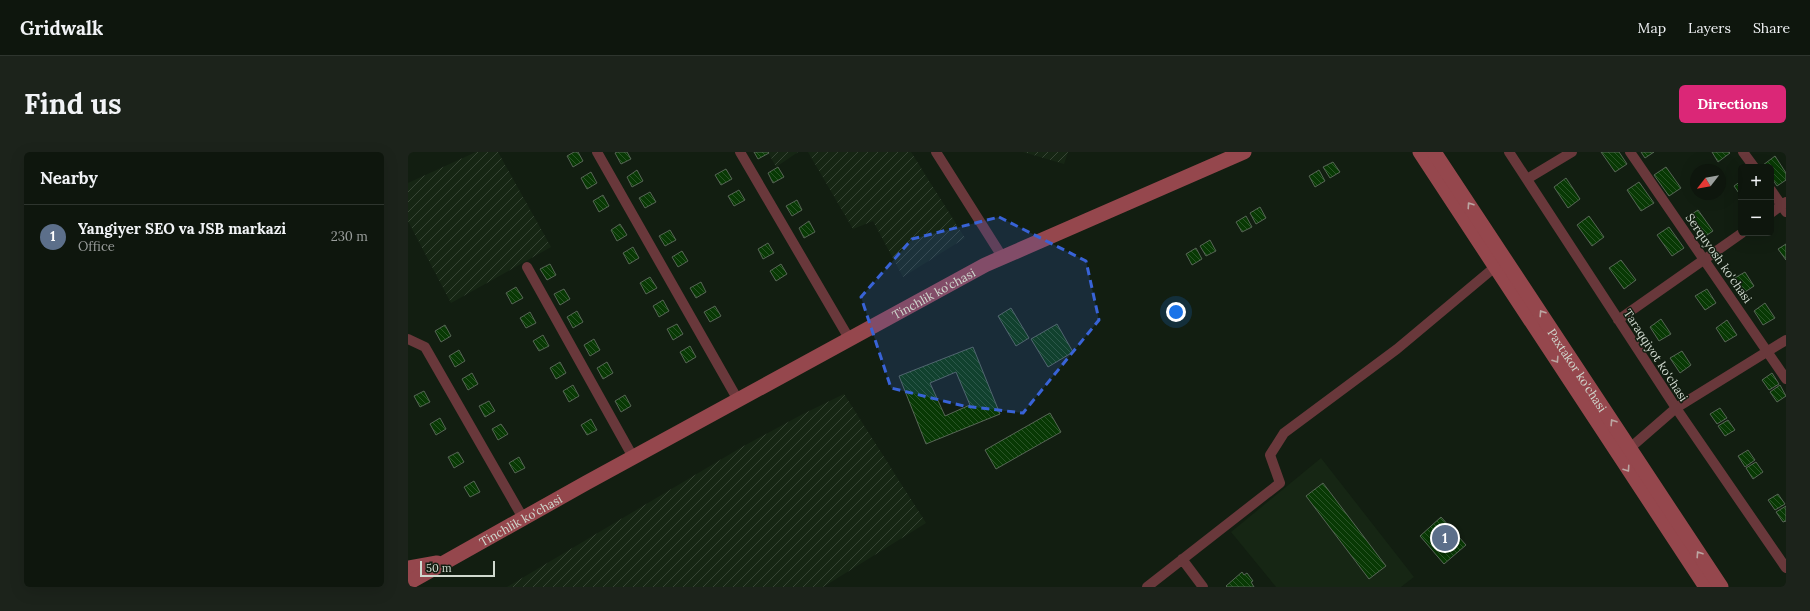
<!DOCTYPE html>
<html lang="en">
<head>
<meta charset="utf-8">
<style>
	body { margin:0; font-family:Lora,serif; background:#1c231b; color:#f1f3f6 }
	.controls { position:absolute; right:12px; top:12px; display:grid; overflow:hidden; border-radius:6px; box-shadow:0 4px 16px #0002 }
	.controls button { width:36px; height:36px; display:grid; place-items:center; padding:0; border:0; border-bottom:1px solid #2e352e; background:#0e160d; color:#f1f3f6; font:20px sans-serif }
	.compass { position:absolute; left:1282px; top:12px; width:36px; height:36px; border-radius:50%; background:#0e160d; box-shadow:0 4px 16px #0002; rotate:239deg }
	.scale { position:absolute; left:12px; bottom:10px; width:75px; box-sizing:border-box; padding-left:4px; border:2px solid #d0d9cf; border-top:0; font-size:11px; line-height:14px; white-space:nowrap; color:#d0d9cf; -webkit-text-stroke:3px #121e11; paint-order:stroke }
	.you { position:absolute; left:768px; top:160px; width:14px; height:14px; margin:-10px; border:3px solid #fff; border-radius:50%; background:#1a73e8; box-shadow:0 0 0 6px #1a73e833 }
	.badge { display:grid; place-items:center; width:26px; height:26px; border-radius:50%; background:#db2777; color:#fff; font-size:13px; font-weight:700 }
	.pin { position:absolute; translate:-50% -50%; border:2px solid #fff; box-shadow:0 1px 4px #0006 }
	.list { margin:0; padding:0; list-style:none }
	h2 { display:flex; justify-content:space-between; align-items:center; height:52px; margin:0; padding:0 16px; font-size:17px }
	h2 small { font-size:13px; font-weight:400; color:#9b9f9d }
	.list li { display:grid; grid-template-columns:26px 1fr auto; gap:12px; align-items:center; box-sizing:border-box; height:64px; padding:0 16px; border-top:1px solid #2e352e }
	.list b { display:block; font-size:15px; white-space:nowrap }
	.list p { margin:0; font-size:13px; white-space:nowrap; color:#9b9f9d }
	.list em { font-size:13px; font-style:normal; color:#9b9f9d }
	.map { position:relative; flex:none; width:1378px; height:435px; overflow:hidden; border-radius:6px }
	header { display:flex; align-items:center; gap:24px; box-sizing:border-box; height:56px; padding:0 20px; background:#0e160d; border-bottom:1px solid #2e352e }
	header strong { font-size:19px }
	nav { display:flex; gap:22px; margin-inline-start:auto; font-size:14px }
	.intro { display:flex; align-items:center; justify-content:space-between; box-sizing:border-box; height:96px; padding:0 24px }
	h1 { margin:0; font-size:28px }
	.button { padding:10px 18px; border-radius:6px; background:#db2777; color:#fff; font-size:14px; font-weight:700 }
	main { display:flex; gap:24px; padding:0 24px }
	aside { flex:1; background:#0e160d; border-radius:6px; box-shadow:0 4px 16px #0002 }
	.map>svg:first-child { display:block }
</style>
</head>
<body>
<header>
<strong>Gridwalk</strong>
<nav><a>Map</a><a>Layers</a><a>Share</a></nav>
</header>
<div class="intro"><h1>Find us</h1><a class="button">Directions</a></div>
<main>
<aside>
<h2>Nearby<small></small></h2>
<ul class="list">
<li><span class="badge" style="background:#5c6f8a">1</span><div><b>Yangiyer SEO va JSB markazi</b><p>Office</p></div><em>230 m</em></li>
</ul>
</aside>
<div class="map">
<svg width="1378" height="435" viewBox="0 0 1378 435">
	<defs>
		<pattern id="industrial-furrows" width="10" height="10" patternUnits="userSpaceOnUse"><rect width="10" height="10" fill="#162614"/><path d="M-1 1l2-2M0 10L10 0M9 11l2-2" fill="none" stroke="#374535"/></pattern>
		<pattern id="building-back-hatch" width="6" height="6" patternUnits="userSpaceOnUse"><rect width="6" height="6" fill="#083904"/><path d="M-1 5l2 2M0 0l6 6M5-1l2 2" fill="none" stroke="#2b5528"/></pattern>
	</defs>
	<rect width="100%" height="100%" fill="#121e11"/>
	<!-- built -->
	<path fill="#162614" d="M913,306L1006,425L993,435H868L823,380Z"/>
	<!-- industrial -->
	<path fill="url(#industrial-furrows)" d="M68,0H90L143,95L43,151L0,69V31Z
		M360,0H390L368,15Z
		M400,0H503L557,86L495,125L465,69L445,77Z
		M615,0H660L656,12Z
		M436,242L518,371L415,435H99L334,295L393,263Z"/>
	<!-- building -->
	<path fill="url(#building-back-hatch)" stroke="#576656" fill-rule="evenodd" d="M166,0H170L175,9L165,15L159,4Z
		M209,0H219L223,7L213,12L207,1Z
		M346,0H360L361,1L350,7Z
		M1193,0H1211L1219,12L1207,20Z
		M1233,0H1246L1237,6Z
		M1304,0H1321L1322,1L1310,10Z
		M1367,4L1378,21V28L1369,34L1363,25V15H1356L1355,13Z
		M925,10L932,20L922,26L915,15Z
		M370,15L376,25L365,31L360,21Z
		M1258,15L1273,36L1261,44L1246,23Z
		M318,17L324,27L313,33L307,23Z
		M229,18L235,29L224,35L219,25Z
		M911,18L917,29L907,35L901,24Z
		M183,20L189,31L179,37L173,26Z
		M1158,26L1172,47L1160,56L1146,35Z
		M1333,29V44L1326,34Z
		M1231,30L1246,51L1233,59L1219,38Z
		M331,38L337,48L326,54L320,44Z
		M242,40L248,50L237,56L231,46Z
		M195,43L201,54L191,60L185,49Z
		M389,48L394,58L384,64L378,54Z
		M852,55L858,66L848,72L842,61Z
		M1290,58L1305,79L1293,87L1278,66Z
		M838,64L844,75L834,80L828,70Z
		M1181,64L1196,85L1184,94L1169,73Z
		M401,69L407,80L396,86L391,76Z
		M212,72L219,83L209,89L203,78Z
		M1261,75L1276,96L1264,104L1249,83Z
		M262,78L268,88L257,94L251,84Z
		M802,88L808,99L798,104L792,94Z
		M360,91L366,101L355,107L350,97Z
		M1378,92V108L1370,97Z
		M225,95L231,106L221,112L215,101Z
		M788,96L794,107L784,113L778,102Z
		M274,99L280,109L270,115L264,105Z
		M1213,108L1228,128L1216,137L1201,116Z
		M142,112L148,123L139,128L132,117Z
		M373,112L379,122L368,129L362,119Z
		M1337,120L1346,134L1334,142L1325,127Z
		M242,125L249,136L238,142L232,131Z
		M293,130L298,140L288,146L282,136Z
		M108,135L115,146L104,152L98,141Z
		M156,137L162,147L152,153L146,142Z
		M1299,137L1308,151L1297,158L1287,144Z
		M255,148L261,159L251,165L245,154Z
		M1357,151L1367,166L1355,173L1346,159Z
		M307,154L313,164L302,170L296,160Z
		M603,156L621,186L608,194L590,164Z
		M169,159L175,170L165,176L159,165Z
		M122,160L128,171L118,176L112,166Z
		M1253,167L1263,182L1251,189L1242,175Z
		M1319,168L1329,183L1317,190L1308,176Z
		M269,172L275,182L265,188L259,177Z
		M649,172L665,200L640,215L623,187Z
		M37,173L43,184L33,190L27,179Z
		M135,183L141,194L131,199L125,189Z
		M186,187L192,198L182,204L176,193Z
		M282,194L288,205L278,211L272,200Z
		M565,195L592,262L518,292L491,224ZM548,220L562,253L537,264L522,231Z
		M51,198L57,209L47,215L41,204Z
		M1274,199L1283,213L1272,221L1262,206Z
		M152,210L158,221L148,227L142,216Z
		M199,210L205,221L195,227L189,216Z
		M64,221L70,232L60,238L54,227Z
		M1364,221L1371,232L1361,238L1354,228Z
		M165,233L171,244L161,250L155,239Z
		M1372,233L1378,244L1369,250L1362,240Z
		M16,239L22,250L12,255L6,244Z
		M217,243L223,254L213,260L207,249Z
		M81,249L87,259L77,265L71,254Z
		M1312,256L1319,266L1309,272L1302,262Z
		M642,261L653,280L588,317L577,298Z
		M32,266L38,277L28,283L22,272Z
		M183,267L189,278L179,283L173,273Z
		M1320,268L1327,278L1317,284L1310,274Z
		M93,272L100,282L90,288L84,277Z
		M1340,298L1347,308L1337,315L1330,304Z
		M50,300L56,310L46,316L40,305Z
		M111,305L117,316L107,321L101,311Z
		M1348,310L1355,320L1345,327L1338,316Z
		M66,329L72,340L62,345L56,335Z
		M915,331L978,414L961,427L898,344Z
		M1370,342L1377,352L1367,358L1360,348Z
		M1378,354V369L1375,370L1368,360Z
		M1033,365L1058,393L1036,412L1012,384Z
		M834,420L836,423L839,421L845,429L843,430L846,435H819L818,434Z"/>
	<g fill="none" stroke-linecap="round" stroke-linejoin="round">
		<!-- street -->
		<path stroke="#69383b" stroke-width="10" d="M189,0L330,248
			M332,0L442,188
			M528,0L595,106
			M1101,0L1268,256L1378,416
			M1222,0L1378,227
			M1335,0L1346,15
			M1119,27L1164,0
			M1363,38L1378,60
			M1363,61L1378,50
			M119,115L225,305
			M1210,168L1334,81
			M0,187L17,195L115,366
			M1222,296L1268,256L1378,188
			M774,407L795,435
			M739,435L872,331L862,303L876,281L989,197L1087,115"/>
		<!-- secondary -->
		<g stroke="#95474d" stroke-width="15">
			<path d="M1012,0L1298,435"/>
			<path id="s1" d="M1026,0L1313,435"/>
			<path d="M0,416L29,411"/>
			<path id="s2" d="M0,431L178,331L577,113L836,0"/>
		</g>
	</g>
	<!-- one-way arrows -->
	<defs><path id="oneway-chevron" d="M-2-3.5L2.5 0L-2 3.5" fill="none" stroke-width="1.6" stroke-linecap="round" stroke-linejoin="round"/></defs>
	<g stroke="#bba6a2">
		<use href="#oneway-chevron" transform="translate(1062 53) rotate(-124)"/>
		<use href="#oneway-chevron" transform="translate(1134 161) rotate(-123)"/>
		<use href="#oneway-chevron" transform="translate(1148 208) rotate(57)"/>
		<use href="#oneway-chevron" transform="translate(1205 270) rotate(-123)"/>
		<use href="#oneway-chevron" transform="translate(1219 317) rotate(56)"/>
		<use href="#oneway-chevron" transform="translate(1291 402) rotate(-123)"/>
	</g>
	<!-- marked area -->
	<path fill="#3863d7" fill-opacity="0.2" stroke="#3863d7" stroke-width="3" stroke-dasharray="8 5" stroke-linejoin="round" d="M591,65L678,109L691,168L615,261L556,254L483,236L453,145L504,87Z"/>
	<g text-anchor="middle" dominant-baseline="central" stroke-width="3" stroke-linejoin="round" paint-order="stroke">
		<!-- street labels -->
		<g font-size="12" fill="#d0d9cf" stroke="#121e11">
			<text transform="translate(1311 106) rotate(55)">Serquyosh ko'chasi</text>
			<text stroke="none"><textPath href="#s2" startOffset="600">Tinchlik ko'chasi</textPath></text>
			<text transform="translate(1248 203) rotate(57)">Taraqqiyot ko'chasi</text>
			<text stroke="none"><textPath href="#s1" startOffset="261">Paxtakor ko'chasi</textPath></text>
			<text stroke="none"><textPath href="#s2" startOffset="129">Tinchlik ko'chasi</textPath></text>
		</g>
	</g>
</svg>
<div class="controls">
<button>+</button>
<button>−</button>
</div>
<svg class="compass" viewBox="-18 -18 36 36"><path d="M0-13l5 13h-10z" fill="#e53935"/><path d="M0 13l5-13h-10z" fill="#9b9f9d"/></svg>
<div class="scale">50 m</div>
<div class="you"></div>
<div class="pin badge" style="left:1037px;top:386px;background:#5c6f8a">1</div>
</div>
</main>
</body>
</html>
